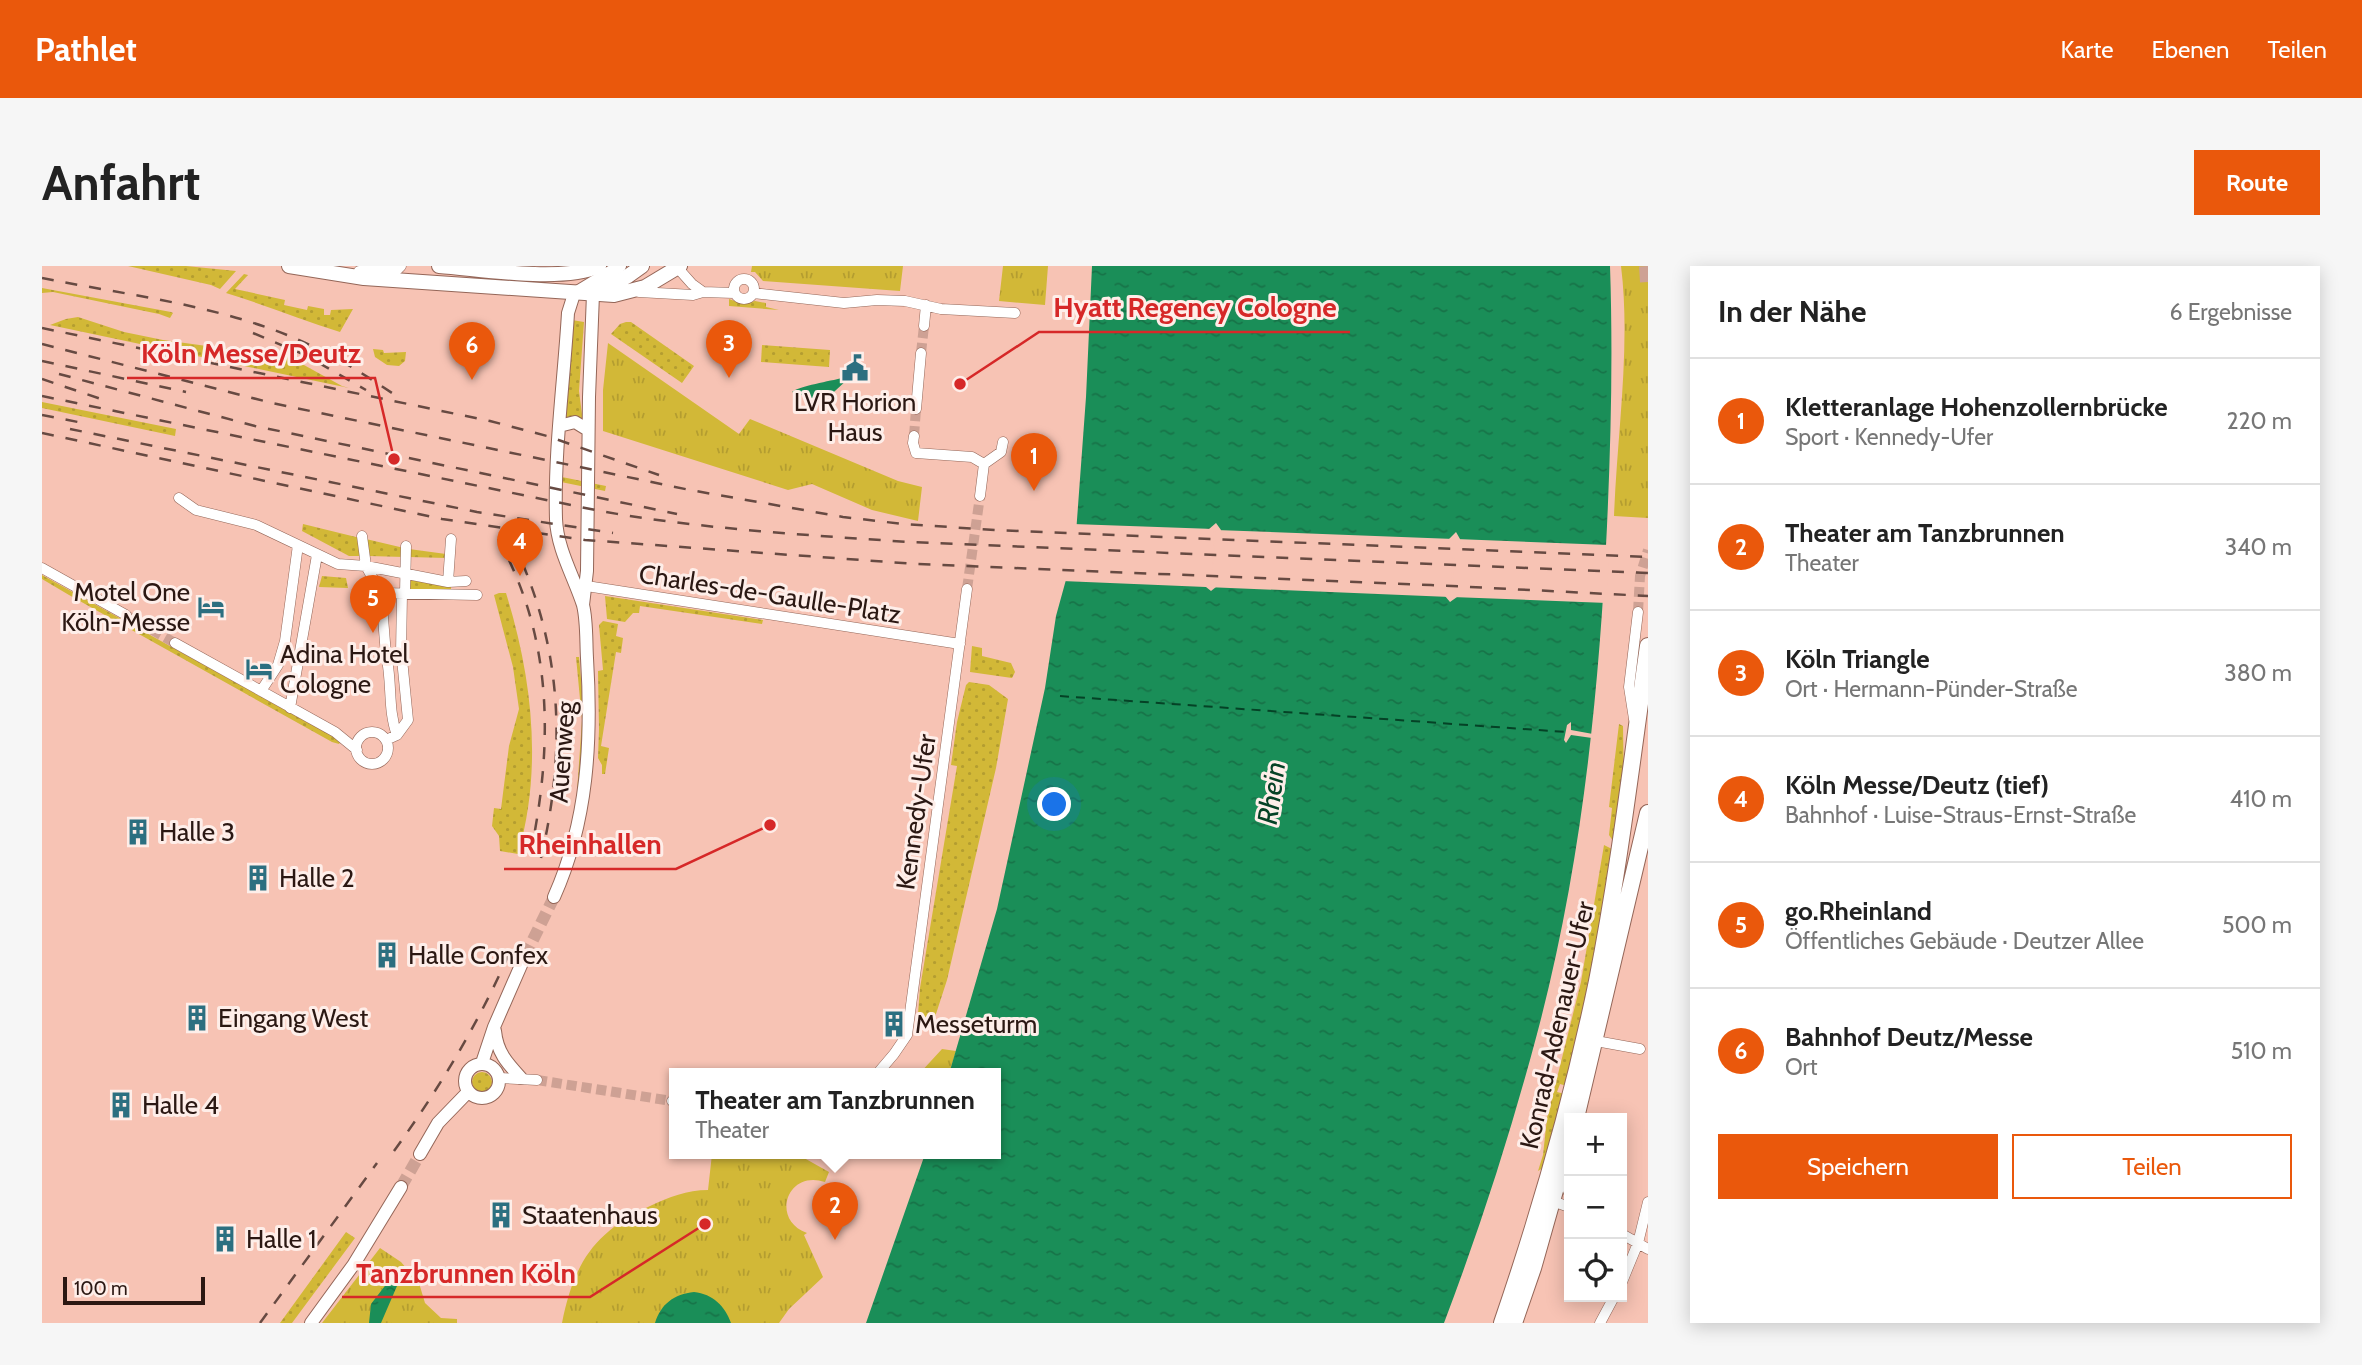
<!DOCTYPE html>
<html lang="de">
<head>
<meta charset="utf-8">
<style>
	body { margin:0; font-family:Cabin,sans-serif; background:#f6f6f6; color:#222 }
	.controls { position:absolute; right:21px; bottom:21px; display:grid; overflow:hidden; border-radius:0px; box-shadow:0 4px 18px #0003 }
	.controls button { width:63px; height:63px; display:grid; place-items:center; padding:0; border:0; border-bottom:2px solid #e0e0e0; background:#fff; color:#222; font:35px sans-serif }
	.scale { position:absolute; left:21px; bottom:18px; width:142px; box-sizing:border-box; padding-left:7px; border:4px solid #2b1813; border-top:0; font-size:19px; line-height:24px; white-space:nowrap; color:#2b1813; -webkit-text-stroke:5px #feeee9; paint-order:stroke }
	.you { position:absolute; left:1013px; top:539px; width:24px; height:24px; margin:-18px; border:5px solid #fff; border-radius:50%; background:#1a73e8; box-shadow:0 0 0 10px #1a73e833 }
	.badge { display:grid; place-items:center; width:46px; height:46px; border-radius:50%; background:#ea580c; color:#fff; font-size:23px; font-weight:700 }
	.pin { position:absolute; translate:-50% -58px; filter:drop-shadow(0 2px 4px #0008) }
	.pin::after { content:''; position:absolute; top:37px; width:24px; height:21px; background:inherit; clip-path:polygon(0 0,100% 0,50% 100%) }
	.popup { position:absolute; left:627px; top:802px; width:332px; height:91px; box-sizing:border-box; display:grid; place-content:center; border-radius:0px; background:#fff; filter:drop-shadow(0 2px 5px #0005); font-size:23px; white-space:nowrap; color:#767676 }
	.popup b { font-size:26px; color:#222 }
	.popup::after { content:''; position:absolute; left:50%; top:100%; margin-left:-14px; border:14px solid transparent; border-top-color:#fff }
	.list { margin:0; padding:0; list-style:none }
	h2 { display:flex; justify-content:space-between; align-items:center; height:91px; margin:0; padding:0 28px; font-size:30px }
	h2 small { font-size:23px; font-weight:400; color:#767676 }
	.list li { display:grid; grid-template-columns:46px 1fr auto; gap:21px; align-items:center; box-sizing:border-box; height:126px; padding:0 28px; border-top:2px solid #e0e0e0 }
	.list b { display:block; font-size:26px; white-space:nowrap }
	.list p { margin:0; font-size:23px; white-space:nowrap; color:#767676 }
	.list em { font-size:23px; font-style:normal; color:#767676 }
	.actions { display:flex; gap:14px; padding:21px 28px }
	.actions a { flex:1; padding:16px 0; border:2px solid #ea580c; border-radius:0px; text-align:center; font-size:24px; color:#ea580c }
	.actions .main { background:#ea580c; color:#fff }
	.icon { flex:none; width:38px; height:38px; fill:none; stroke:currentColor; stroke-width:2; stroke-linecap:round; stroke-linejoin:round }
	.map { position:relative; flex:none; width:1606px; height:1057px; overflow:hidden; border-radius:0px }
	header { display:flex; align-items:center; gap:42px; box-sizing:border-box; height:98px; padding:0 35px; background:#ea580c; color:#fff }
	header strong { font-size:33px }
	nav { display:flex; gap:38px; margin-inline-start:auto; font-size:24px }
	.intro { display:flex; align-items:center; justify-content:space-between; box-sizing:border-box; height:168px; padding:0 42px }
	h1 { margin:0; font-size:49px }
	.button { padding:18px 32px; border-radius:0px; background:#ea580c; color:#fff; font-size:24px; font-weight:700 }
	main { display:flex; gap:42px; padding:0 42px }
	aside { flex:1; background:#fff; border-radius:0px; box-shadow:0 4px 18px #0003 }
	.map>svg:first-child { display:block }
</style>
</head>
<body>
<header>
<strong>Pathlet</strong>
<nav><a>Karte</a><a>Ebenen</a><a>Teilen</a></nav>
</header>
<div class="intro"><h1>Anfahrt</h1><a class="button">Route</a></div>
<main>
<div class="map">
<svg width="1606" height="1057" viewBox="0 0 1606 1057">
	<defs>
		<pattern id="grass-dots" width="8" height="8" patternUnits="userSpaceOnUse" patternTransform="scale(1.75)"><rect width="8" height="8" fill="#d2b837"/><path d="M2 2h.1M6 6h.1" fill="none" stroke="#b49d30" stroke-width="1.8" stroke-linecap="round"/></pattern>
		<pattern id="park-tufts" width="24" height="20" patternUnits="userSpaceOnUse" patternTransform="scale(1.75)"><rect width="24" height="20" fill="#d2b837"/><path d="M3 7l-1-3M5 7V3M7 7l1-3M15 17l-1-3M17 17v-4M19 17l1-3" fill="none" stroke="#b49d30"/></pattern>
		<pattern id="water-ripples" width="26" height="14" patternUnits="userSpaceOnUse" patternTransform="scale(1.75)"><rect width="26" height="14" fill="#1a8e58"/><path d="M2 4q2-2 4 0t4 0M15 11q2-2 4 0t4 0" fill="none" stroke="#177348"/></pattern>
	</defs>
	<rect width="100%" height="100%" fill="#f7c3b4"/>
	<!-- grass -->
	<path fill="url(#grass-dots)" d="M86,0H144L194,5L178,23L169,19Z
		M202,8L206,9L193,23L243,34L242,39L265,44L266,40L282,43V49H288L289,44L311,43L298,66C260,54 223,39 184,27Z
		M0,22L129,46L131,47L128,52L117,48L11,26L0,27Z
		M687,33L701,38L713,35L724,37V41L737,44L687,40Z
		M36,51L82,66L121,74L230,89L242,88L300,120L307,122L8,59L24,53Z
		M530,54L542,56L537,125L541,156L523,154Z
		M584,56H589L652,100L640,117L569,68L578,58Z
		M720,79L788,84L787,101L719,96Z
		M331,83L341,84L342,87L364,86L363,95L357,100L345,99L333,91Z
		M0,136L134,163L133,170L0,142Z
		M981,188L995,189L994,205L979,204Z
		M520,211L564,220L563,225L519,216Z
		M261,258L318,272L321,290H307L260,265Z
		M324,273L362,282V291L327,290Z
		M367,283L404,288V292L367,291Z
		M0,309L299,475L297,478L290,476L27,329L0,313Z
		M280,310L304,312L306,322L277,321Z
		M367,310L409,321V326L366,325Z
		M457,327H464C490,411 501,502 476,588L458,585L457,570L450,560L452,542L459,543L467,480L477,443L471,401L452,329Z
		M563,330L721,354L720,358L598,340L597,347H591L583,356L565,353Z
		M561,355L576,358L574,370L581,372L579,387L574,386L559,480L567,482L563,508H560V499L556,492L557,463L556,405L561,404L557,359Z
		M930,380L940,382V390L969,397L973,406L970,412L928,406Z
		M534,391H537L543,457L537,527L535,526L540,454Z
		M927,416L947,419L966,433L954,502L905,714L893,751L884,764L875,761L878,722L915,500L909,499L915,456L924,419Z
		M1577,458L1581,460L1582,523L1573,578L1567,569L1570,542L1567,541Z
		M1562,579L1572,584L1558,670L1525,820L1518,818L1515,826L1523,828L1501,902L1496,905L1501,889L1505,852L1539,716Z
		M430 816a10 10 0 1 1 20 0a10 10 0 1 1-20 0Z
		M304,966L313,972L250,1057H238Z"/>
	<!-- park -->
	<path fill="url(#park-tufts)" d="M710,0H861L858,25L721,15L713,6H709Z
		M961,0H1006L1003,39L957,35Z
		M1579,0H1606V252L1572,250C1575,169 1589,80 1579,0Z
		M566,77L697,168L708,153L856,215L880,221L876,255L830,244L770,218L746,224L561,165V124Z
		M900,783L914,785L907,808H877Z
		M670,888H755L787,906L783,916C745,903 728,954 765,967L762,969L781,1011L747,1043L737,1057H520C532,997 552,966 608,940C627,931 645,924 666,924Z
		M338,982L359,996L377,1017L383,1037L399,1052L415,1053V1057H280Z"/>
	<!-- water -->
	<path fill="url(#water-ripples)" fill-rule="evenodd" d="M1050,0H1568C1571,87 1569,173 1565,260C1557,430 1539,603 1495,768C1469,866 1438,962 1402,1057H824L883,888H954V808H907L955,643L1003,422L1014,350L1033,281L1044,131ZM1174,257L1179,264L1174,321L1169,325L1164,321L1167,263ZM1414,266L1418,273L1415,331L1408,336L1403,330L1407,273Z
		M800,112L806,113L781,136L750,126C757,120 789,115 800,112Z
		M349,1012H354L355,1020L339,1057H327L329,1038Z
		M652,1026C671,1028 683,1040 689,1057H613C619,1038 632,1028 652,1026Z"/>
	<!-- pier -->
	<path fill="#f7c3b4" d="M1031,258L1172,263L1169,321L1174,264L1412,273L1408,331L1020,315L1030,280Z
		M1414,273L1567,279L1565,337L1410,331Z
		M1529,456V464L1551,468L1550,472L1529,469L1524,477L1522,474L1525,459Z"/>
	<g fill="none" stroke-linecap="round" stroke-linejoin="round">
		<!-- ferry -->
		<path stroke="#054226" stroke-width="2" stroke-dasharray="9 7" stroke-linecap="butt" d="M1018,430L1524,466"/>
		<!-- minor-tunnel -->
		<path stroke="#cea194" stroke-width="10" stroke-dasharray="10 5" stroke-linecap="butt" d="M879,87L882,60
			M872,170L874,143
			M925,323L938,230
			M1596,346L1598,310L1606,284
			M84,349L133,377
			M495,814L630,835"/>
		<!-- tertiary-tunnel -->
		<path stroke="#cea194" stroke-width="12" stroke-dasharray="12 6" stroke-linecap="butt" d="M483,690L512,631
			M359,921L378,888"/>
		<!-- primary-tunnel -->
		<path stroke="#cea194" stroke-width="16" stroke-dasharray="16 8" stroke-linecap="butt" d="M1605,0L1606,16"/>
		<!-- minor casing -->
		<g stroke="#946658" stroke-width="11">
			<path id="minor" d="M634,0L650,18L661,26
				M317,5L355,4L359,0
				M692 23a10 10 0 1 1 20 0a10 10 0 1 1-20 0Z
				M597,26L651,29L661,26L692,27
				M711,27L802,37L835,34L863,35L899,43L973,47
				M882,60L884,39
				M874,143L879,87
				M872,170L871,177L874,187L930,191L942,198
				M942,198L959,186L961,176
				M938,230L942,198
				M137,232L154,244L214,259L296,298L324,300L406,316L424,315
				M320,270L324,300L339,327L344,389
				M0,302L84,349
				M406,316L409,273
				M538,319L918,378
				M339,327L435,329
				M363,327L364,280
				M133,377L293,466L315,484
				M359,388L360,327
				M345,394C350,419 346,445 355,469
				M219,425L236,399L243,375L256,279
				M248,442L275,289
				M1592,453L1587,421L1596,346
				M314 482a16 16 0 1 1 32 0a16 16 0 1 1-32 0Z
				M344,474L355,469L366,454L360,393
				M1554,775L1598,783
				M835,808L852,788L865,769L925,323
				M457,812L495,814
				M630,835H632
				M1520,908L1527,927
				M1505,933L1527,941
				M1580,968L1606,983
				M1580,1016L1596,977L1606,936
				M1558,1057L1572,1031"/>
		</g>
		<!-- tertiary casing -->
		<g stroke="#946658" stroke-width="14">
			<path id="tertiary" d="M517,160L533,156L546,164
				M541,339L545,305L547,131L551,28L544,22
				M512,631C546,555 550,474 545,392C544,376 545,355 541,339C532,311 515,283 514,253C512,185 522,115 526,47L532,28L578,0
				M453,765C455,786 465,797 479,812
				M440,797L452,761L483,690
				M423 815a17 17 0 1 1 34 0a17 17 0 1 1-34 0Z
				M378,888L396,857L426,826
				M269,1057L312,998L359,921"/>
		</g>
		<!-- secondary casing -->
		<g stroke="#946658" stroke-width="16">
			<path id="secondary" d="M247,0L322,12L572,29L603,21L638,0
				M397,0C440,3 520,17 557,0
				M553,28L586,10L600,0"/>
		</g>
		<!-- primary casing -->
		<g stroke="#946658" stroke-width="18">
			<path id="primary" d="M1534,852L1606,547
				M1460,1057C1498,946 1531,831 1555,715C1577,604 1590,492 1606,380
				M1472,1057L1491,1002L1527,875"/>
		</g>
		<!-- minor -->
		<use href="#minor" stroke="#fff" stroke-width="10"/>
		<!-- tertiary -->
		<use href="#tertiary" stroke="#fff" stroke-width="12"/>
		<!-- secondary -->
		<use href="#secondary" stroke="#fff" stroke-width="14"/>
		<!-- primary -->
		<use href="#primary" stroke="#fff" stroke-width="16"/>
		<!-- rail -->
		<path stroke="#674a42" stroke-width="2.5" stroke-dasharray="12 12" stroke-linecap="butt" d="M0,12C90,30 187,40 270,80C299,93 326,111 353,129
			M0,62L448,155L505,170L617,209
			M211,67L263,89L324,124
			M0,78L230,137L648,224L801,251L861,258L953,264L1606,291
			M0,95L144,126
			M17,108L213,160L635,248
			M0,113L62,134
			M0,130L558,245C660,263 764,269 867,276L1606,307
			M0,149L41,157
			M28,163L435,246L571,267
			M0,167L400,253L543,274L874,298L1389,319L1606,330
			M456,273C512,373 511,481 488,590
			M471,276C520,379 525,481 499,592
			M352,885C397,823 436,758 467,688
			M218,1057L335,897"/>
	</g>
	<!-- icons -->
	<defs>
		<g id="civic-bare" transform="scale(2.1)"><path d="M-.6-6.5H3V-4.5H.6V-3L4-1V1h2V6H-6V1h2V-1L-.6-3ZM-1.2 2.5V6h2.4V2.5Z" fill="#2c6f80" stroke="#feeee9" stroke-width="2.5" paint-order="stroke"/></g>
		<g id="hotel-bare" transform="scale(2.1)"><path d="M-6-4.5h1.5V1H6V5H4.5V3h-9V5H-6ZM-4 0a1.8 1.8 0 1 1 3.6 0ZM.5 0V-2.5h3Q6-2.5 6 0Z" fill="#2c6f80" stroke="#feeee9" stroke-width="2.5" paint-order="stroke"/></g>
		<g id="building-bare" transform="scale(2.1)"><path d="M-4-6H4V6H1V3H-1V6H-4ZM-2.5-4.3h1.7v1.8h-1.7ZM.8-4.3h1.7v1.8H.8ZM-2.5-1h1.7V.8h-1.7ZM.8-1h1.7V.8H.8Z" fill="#2c6f80" stroke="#feeee9" stroke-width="2.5" paint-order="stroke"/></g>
	</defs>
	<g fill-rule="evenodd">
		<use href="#civic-bare" x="813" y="102"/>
		<use href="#hotel-bare" x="169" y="341"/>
		<use href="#hotel-bare" x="217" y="403"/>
		<use href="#building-bare" x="96" y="566"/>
		<use href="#building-bare" x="216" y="612"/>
		<use href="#building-bare" x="345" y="689"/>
		<use href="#building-bare" x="155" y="752"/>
		<use href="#building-bare" x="852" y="758"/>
		<use href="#building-bare" x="79" y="839"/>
		<use href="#building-bare" x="459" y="949"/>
		<use href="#building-bare" x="183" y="973"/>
	</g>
	<g text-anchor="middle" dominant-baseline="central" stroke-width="6" stroke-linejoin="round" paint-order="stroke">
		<!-- poi labels -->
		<g font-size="26" fill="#2b1813" stroke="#feeee9" text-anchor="start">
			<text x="813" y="136" text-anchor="middle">LVR Horion<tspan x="813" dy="30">Haus</tspan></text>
			<text x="148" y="326" text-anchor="end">Motel One<tspan x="148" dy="30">Köln-Messe</tspan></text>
			<text x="238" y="388">Adina Hotel<tspan x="238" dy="30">Cologne</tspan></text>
			<text x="117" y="566">Halle 3</text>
			<text x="237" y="612">Halle 2</text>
			<text x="366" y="689">Halle Confex</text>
			<text x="176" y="752">Eingang West</text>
			<text x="873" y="758">Messeturm</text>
			<text x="100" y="839">Halle 4</text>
			<text x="480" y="949">Staatenhaus</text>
			<text x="204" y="973">Halle 1</text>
		</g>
		<!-- street labels -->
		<g font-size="26" fill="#2b1813" stroke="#feeee9">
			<text transform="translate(728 328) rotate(9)">Charles-de-Gaulle-Platz</text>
			<text transform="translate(520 486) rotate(-86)">Auenweg</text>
			<text transform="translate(874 546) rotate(-82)">Kennedy-Ufer</text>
			<text transform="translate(1515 759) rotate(-77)">Konrad-Adenauer-Ufer</text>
		</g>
		<!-- water labels -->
		<g font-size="28" font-style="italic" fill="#054226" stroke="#feeee9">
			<text transform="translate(1229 527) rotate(-82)">Rhein</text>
		</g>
	</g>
	<!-- callouts -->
	<path fill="none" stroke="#d62828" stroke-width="2.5" d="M918 118L997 66H1308M352 193L333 112H85M728 559L634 603H462M663 958L548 1031H300"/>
	<g fill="#d62828" stroke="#feeee9" stroke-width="2.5">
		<circle cx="918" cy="118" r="7"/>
		<circle cx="352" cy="193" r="7"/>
		<circle cx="728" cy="559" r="7"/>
		<circle cx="663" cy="958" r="7"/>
	</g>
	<g font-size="28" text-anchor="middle" font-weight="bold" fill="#d62828" stroke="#feeee9" stroke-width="6" stroke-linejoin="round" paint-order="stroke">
		<text x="1153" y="51">Hyatt Regency Cologne</text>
		<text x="209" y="97">Köln Messe/Deutz</text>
		<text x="548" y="588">Rheinhallen</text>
		<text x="424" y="1017">Tanzbrunnen Köln</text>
	</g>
</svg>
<div class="controls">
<button>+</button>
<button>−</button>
<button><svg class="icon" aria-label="locate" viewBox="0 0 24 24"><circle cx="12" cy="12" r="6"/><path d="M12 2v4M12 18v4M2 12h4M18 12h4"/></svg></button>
</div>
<div class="scale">100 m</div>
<div class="you"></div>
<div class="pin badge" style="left:992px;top:225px">1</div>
<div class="pin badge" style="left:793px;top:974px">2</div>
<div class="popup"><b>Theater am Tanzbrunnen</b>Theater</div>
<div class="pin badge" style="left:687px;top:112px">3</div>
<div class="pin badge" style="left:478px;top:310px">4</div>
<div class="pin badge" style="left:331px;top:367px">5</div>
<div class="pin badge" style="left:430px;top:114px">6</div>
</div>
<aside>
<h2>In der Nähe<small>6 Ergebnisse</small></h2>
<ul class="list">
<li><span class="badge">1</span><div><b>Kletteranlage Hohenzollernbrücke</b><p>Sport · Kennedy-Ufer</p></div><em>220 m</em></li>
<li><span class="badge">2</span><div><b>Theater am Tanzbrunnen</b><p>Theater</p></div><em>340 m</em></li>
<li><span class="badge">3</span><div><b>Köln Triangle</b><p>Ort · Hermann-Pünder-Straße</p></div><em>380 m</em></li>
<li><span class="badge">4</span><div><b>Köln Messe/Deutz (tief)</b><p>Bahnhof · Luise-Straus-Ernst-Straße</p></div><em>410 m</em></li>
<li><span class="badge">5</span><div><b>go.Rheinland</b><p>Öffentliches Gebäude · Deutzer Allee</p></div><em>500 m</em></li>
<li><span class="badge">6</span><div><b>Bahnhof Deutz/Messe</b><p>Ort</p></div><em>510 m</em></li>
</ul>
<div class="actions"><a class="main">Speichern</a><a>Teilen</a></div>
</aside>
</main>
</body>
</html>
